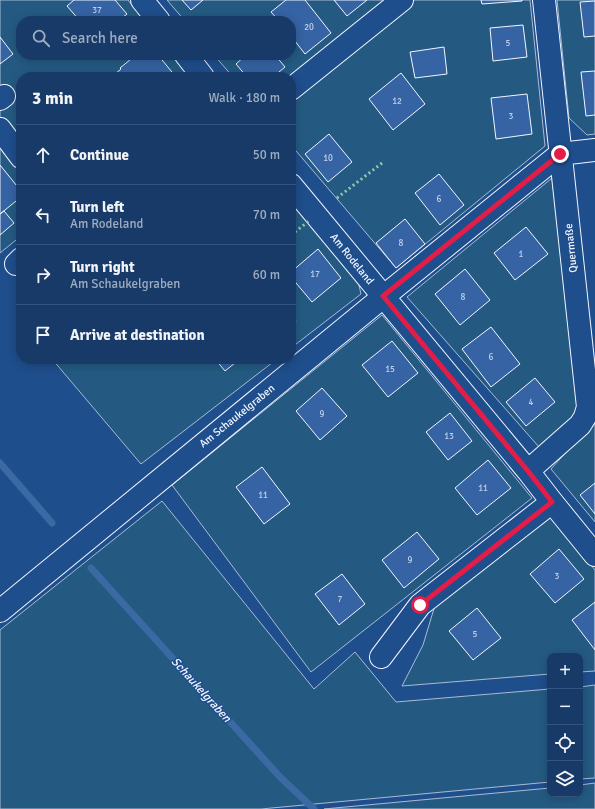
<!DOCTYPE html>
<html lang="en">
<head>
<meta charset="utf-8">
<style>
	body { margin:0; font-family:Signika,sans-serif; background:#244571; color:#f1f3f6 }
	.controls { position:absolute; right:12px; bottom:12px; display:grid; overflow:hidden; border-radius:8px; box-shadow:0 2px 10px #0003 }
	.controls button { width:36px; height:36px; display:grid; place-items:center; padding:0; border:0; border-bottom:1px solid #36547d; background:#173a69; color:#f1f3f6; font:20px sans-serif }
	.stop { position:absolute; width:12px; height:12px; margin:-9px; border:3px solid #e11d48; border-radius:50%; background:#fff }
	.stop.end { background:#e11d48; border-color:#fff; box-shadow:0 1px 4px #0008 }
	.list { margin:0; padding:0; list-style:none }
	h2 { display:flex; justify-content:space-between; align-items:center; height:52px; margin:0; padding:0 16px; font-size:17px }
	h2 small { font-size:13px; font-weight:400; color:#9eadc0 }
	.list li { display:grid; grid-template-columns:26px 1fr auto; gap:12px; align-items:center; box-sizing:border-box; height:60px; padding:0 16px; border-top:1px solid #36547d }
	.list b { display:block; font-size:15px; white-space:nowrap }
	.list p { margin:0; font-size:13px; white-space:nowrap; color:#9eadc0 }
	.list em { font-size:13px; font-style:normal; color:#9eadc0 }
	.icon { flex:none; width:22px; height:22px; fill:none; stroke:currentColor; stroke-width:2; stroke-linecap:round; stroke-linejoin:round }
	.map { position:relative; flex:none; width:595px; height:809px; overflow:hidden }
	.search { position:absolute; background:#173a69; box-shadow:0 2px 10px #0003; left:16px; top:16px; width:280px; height:44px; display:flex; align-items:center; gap:10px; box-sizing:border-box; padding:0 14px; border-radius:16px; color:#9eadc0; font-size:15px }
	.panel { position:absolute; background:#173a69; box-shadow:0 2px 10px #0003; left:16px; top:72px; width:280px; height:292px; border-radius:16px }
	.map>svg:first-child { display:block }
</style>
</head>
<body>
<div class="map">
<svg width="595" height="809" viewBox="0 0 595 809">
	<rect width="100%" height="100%" fill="#1f4e8c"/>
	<!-- green -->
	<path fill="#245a82" stroke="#a8bbd7" d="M0,0H128L144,21H21V55H171L189,77H21V236L0,253Z
		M167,0H530L545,146L396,268L291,145V77H233L214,55H291V21H185Z
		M557,0H595V134L587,135L569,118Z
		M552,178L580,410L539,447L407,297Z
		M291,200L357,277L361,294L291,348Z
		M382,315L532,498L311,672L172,485Z
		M52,359H277L141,464Z
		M595,420V522L551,469Z
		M162,501L314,689L355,652L396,702L550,689V782L261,809H0V630Z
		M552,516L595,570V671L580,672V656H550V674L402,686L423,645L436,602Z
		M595,685V778L580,779V687Z
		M595,783V809H324L550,788V794H580V785Z"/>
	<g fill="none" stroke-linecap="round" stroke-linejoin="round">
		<!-- stream -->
		<path stroke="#3b69a3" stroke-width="7" d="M0,463L52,523
			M91,568L280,777L314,809"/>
	</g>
	<!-- building -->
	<path fill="#3563a3" stroke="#f2f6ff" d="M74,0H115L127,14L118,21H80L67,6Z
		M182,0H203L191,10Z
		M286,0H305L331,33L305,54L291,36V21H279L271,12Z
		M334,0H367L347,16Z
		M481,0H522V1L482,4Z
		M595,1V36L584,37L580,2Z
		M523,25L527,57L493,61L490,28Z
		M0,37L13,54L0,64Z
		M444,47L447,74L415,78L410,52Z
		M136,55H158L176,77H117L115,74L121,69L120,68Z
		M246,55H275L285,67L273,77H247L236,64Z
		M595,71V115L586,116L581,72Z
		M401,73L425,104L393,130L369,99Z
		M527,94L532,134L496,139L491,98Z
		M329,134L352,162L328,182L305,154Z
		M0,165L21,191V197L0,214Z
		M439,174L464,205L440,225L415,193Z
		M4,211L14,223L0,235V214Z
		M405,219L425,244L396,268L376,243Z
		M526,227L548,254L515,280L494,253Z
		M318,249L341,278L312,302L291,277V272Z
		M465,269L490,300L460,325L435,294Z
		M491,327L520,364L491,387L462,349Z
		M392,341L418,373L388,397L362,365Z
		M215,359H240L225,371Z
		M535,378L555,402L526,426L506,402Z
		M322,388L347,416L320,440L296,411Z
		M450,413L472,441L448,460L426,432Z
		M488,460L511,488L477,515L455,488Z
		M262,467L290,504L264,524L236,487Z
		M595,483V514L580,495Z
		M417,532L439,559L404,588L382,560Z
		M559,549L584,579L555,603L530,574Z
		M342,574L365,604L339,625L315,594Z
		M595,602V650L572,620Z
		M477,608L501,638L473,660L449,631Z"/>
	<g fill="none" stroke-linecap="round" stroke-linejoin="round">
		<!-- minor casing -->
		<g stroke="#f2f6ff" stroke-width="24">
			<path id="minor" d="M142,0L159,21
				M186,55L203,77
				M291,89L402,0
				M0,99L4,96
				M0,129L21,157
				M291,185L528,471L552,502L595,555
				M16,264L21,259
				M528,471L580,425L585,417L588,407L544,0
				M0,611L383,297L560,154L595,150
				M381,657L420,605L552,502"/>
		</g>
		<!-- minor -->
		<use href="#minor" stroke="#1f4e8c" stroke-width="22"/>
		<!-- hedge -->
		<path stroke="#97c8a6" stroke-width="3" stroke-dasharray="2 3" stroke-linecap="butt" d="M337,198L382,163
			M291,235L309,221
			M291,317L296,323"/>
	</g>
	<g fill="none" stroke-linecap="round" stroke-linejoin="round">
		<!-- route -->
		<path stroke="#e11d48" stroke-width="5" d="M420,605L552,502L528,471L383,296L560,154"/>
	</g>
	<g text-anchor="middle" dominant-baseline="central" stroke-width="3" stroke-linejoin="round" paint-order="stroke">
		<!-- number labels -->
		<g font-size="9" fill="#c3d1e8">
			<text x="97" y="10">37</text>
			<text x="309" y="27">20</text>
			<text x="508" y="43">5</text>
			<text x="397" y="101">12</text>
			<text x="511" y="116">3</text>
			<text x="328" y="158">10</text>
			<text x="439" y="199">6</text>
			<text x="401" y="243">8</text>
			<text x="521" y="254">1</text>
			<text x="315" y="274">17</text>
			<text x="463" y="297">8</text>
			<text x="491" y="357">6</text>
			<text x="390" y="369">15</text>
			<text x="531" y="402">4</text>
			<text x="322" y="414">9</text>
			<text x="449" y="436">13</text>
			<text x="483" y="488">11</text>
			<text x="263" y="495">11</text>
			<text x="410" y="560">9</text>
			<text x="557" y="576">3</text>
			<text x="340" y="599">7</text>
			<text x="475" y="634">5</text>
		</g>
		<!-- street labels -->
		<g font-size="11" fill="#f2f6ff" stroke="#1f4e8c">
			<text transform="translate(571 248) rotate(-96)">Quermaße</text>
			<text transform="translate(352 259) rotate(51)">Am Rodeland</text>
			<text transform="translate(237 416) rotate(-39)">Am Schaukelgraben</text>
		</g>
		<!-- water labels -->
		<g font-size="12" font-style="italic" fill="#f2f6ff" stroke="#1f4e8c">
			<text transform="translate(201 690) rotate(48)">Schaukelgraben</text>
		</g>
	</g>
</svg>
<div class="controls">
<button>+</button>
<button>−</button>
<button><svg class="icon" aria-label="locate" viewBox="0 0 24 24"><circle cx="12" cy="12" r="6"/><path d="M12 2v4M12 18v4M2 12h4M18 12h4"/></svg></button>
<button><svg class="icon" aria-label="layers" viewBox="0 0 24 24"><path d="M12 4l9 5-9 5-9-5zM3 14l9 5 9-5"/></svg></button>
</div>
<div class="stop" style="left:420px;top:605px"></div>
<div class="stop end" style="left:560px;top:154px"></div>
<div class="search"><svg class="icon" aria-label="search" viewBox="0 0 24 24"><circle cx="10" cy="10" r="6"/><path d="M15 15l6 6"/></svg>Search here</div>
<section class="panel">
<h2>3 min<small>Walk · 180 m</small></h2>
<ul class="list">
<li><svg class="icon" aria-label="ahead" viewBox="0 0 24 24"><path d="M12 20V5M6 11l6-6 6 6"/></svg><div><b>Continue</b></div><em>50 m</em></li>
<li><svg class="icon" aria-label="left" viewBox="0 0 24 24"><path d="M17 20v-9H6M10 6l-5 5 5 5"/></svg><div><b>Turn left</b><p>Am Rodeland</p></div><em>70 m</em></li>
<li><svg class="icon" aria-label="right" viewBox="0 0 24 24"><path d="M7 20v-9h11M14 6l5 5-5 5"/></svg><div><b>Turn right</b><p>Am Schaukelgraben</p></div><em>60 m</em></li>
<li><svg class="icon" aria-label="arrive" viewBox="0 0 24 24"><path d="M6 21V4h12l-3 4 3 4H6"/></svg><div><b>Arrive at destination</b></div></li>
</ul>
</section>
</div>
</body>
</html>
